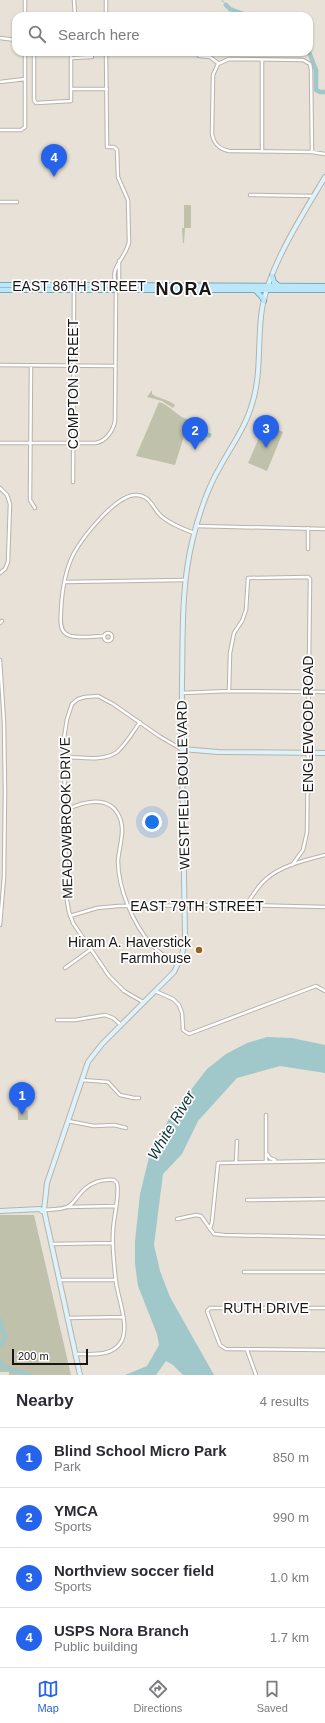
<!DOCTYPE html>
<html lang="en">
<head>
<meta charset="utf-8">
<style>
	body { margin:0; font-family:Arial,sans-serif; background:#f7f7f7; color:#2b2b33 }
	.scale { position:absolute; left:12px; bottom:10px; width:76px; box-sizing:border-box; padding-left:4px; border:2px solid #191613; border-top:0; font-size:11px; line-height:14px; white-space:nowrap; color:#191613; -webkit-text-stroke:3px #fff; paint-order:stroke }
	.you { position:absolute; left:152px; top:822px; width:14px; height:14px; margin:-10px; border:3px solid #fff; border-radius:50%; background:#1a73e8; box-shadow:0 0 0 6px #1a73e833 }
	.badge { display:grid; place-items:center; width:26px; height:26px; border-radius:50%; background:#2563eb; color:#fff; font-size:13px; font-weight:700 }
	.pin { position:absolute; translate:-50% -33px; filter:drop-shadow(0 1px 2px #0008) }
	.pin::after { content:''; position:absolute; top:21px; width:14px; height:12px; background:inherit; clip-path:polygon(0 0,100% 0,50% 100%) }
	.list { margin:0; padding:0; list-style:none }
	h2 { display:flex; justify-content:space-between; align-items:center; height:52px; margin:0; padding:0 16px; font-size:17px }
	h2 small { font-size:13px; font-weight:400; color:#7c7c81 }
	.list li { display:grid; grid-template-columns:26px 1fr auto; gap:12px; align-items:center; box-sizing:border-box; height:60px; padding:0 16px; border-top:1px solid #e1e1e2 }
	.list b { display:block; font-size:15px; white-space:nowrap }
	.list p { margin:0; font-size:13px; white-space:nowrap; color:#7c7c81 }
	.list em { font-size:13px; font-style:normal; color:#7c7c81 }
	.icon { flex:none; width:22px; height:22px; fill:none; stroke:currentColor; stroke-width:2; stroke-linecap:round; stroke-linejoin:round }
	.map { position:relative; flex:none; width:325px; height:1375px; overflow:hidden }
	.search { position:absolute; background:#fff; box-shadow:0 1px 3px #0004; left:12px; right:12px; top:12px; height:44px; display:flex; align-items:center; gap:10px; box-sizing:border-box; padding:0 14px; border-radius:12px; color:#7c7c81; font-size:15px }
	.sheet { height:292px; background:#fff }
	nav { display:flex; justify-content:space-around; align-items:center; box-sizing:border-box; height:56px; border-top:1px solid #e1e1e2; background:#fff; font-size:11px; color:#7c7c81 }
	nav a { display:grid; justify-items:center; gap:2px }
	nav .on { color:#2563eb }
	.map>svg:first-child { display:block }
</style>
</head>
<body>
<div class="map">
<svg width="325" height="1375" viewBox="0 0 325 1375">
	<rect width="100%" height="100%" fill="#e8e1d7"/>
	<!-- green -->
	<path fill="#bfc1ab" d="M184,205H191V228H185L184,243H183L182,228H184Z
		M152,390V394C159,399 168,399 175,405L173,408L162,401L147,397Z
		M159,402C172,406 175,416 189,420L175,465L136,456Z
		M265,424L283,432L267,471L248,463Z
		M18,1108L25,1109V1110L28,1111V1120H18Z
		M0,1215H34L71,1375H9V1372H0Z"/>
	<!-- water -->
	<path fill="#a0c7c9" d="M194,426L197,427V428L212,434L210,438L192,432Z
		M267,1037L292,1038L325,1045V1073L280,1066L237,1078L198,1121L182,1154L163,1174L154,1245L160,1271L170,1297L214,1375H183L173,1365L166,1361L156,1375H125L147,1366L159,1345L157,1334L138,1286L135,1264V1241L140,1194L151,1149L159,1138L170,1117L207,1069L226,1054L247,1043Z"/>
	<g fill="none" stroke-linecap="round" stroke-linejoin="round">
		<!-- stream -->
		<path stroke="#a0c7c9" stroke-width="1" d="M222,0L226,5"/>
		<!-- river -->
		<path stroke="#a0c7c9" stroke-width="4.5" d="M226,5L230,9L249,16
			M309,52L316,70V90L320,92H325
			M0,1320L5,1339L0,1345
			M0,1361L2,1367L30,1375"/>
		<!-- street casing -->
		<g stroke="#b9b2a8" stroke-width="4.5">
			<path id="street" d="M74,0L75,16
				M106,0V16
				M25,16V0
				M0,38L16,40
				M34,52V100L36,103L71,101V52
				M106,52L107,147H114L117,150L118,177L128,200L129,242C126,258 109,267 116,284
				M199,56L210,57L218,63
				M72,58L92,57
				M0,82L25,79
				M72,89H107
				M0,130H21L25,127V52
				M262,151V60
				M312,152L311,70L310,64L303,60L229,59L218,64L213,75L212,134C214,144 219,149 229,151L312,152L325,154
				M250,195L313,196
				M0,202H17
				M118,285L119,280V261
				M0,365L115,366
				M31,366L30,500L35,508
				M0,443H96C106,441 113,431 115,421L116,289
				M73,482L74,286
				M0,488L7,495L10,504L8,562L5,569L0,573
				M196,526L325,529
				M308,549V528
				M65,582L185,580
				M0,623L2,621
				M104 637a4 4 0 1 1 8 0a4 4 0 1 1-8 0Z
				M103,636C94,636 71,640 65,633C59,628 61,617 61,610C62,591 65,570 74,553C83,537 117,493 137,495C151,496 153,509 161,516C170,524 183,529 194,533
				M0,660L4,722L5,792L4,877L0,925
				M229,691L230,653L234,633L242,621L246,610L248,578L308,577L310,579L307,832L303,850L292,865
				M182,693L229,691L325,692
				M65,757C80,757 104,762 117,752C126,744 133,732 140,722
				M66,810C82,802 109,794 119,816C126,830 119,846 118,861C118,888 133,924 151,944C159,953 168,959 177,965
				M246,905C252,897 257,887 265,880C280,866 305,860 325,855
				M70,916L97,908L118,906L239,905L325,907
				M65,968L90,950
				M155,991L173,999L179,1005L182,1013L183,1030L189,1034L316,986L325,991
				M143,1002L124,991L109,976L73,923L69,912L66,895L64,738L67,719L72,704L78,699L85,697L98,696L113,704L159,736L181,749
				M57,1020H75L105,1015L113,1018L121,1025
				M82,1080L108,1082L120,1095L134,1098H139
				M266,1115V1161
				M68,1121L94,1126L114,1125L126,1128
				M267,1154L270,1158L275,1160
				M236,1162L237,1141
				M247,1200L325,1199
				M67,1207L115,1206
				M44,1210C52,1209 62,1210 69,1206C74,1203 76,1198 80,1194C89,1183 100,1179 114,1180L117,1183C120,1197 113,1218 113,1232C112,1249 114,1265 116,1282C118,1298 130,1327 121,1342C112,1357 91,1354 76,1354
				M177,1219L196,1215L201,1216L214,1234L224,1235L325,1237
				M210,1229L212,1222L218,1163L325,1161
				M52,1244L113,1243
				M244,1272H325
				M59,1280H115
				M325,1308H210L207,1311L220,1345L226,1349L325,1350
				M68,1318L123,1317
				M247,1350L256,1375"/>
		</g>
		<!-- secondary casing -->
		<g stroke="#b9b2a8" stroke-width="6">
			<path id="secondary" d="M182,749L218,752L325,753
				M0,1211L40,1209L42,1211
				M80,1375L44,1210L47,1183L88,1062L102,1044L174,972L182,955L185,939C184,853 181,767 182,680C183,633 181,585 193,538C199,514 207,489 220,467C231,447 246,426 252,404C262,373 257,340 262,309C269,266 303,214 325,177"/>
		</g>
		<!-- primary casing -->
		<g stroke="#6494a7" stroke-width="6">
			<path id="primary" d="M272,276L274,282L279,286
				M0,285L325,286
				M0,290H325
				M256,291L262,297L264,301"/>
		</g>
		<!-- street -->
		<use href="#street" stroke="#fff" stroke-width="2.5"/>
		<!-- secondary -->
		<use href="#secondary" stroke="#dcf3fc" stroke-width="4"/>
		<!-- primary -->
		<use href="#primary" stroke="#bae8fa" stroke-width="4.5"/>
	</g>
	<!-- markers -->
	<circle fill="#976318" stroke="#fff" stroke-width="1.5" cx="199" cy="950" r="4"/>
	<g text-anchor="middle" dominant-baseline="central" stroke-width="3.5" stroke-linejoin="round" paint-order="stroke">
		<!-- street labels -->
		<g font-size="14" fill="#191613" stroke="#fff">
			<text x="79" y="286">EAST 86TH STREET</text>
			<text transform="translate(73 384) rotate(-90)">COMPTON STREET</text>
			<text transform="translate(308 724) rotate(-90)">ENGLEWOOD ROAD</text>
			<text transform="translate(183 785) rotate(-91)">WESTFIELD BOULEVARD</text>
			<text transform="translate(66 818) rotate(-91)">MEADOWBROOK DRIVE</text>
			<text x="197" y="906">EAST 79TH STREET</text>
			<text x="266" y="1308">RUTH DRIVE</text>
		</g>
		<!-- poi labels -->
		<g font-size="14" fill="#191613" stroke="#fff" text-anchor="end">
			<text x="191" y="942">Hiram A. Haverstick<tspan x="191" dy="16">Farmhouse</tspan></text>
		</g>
		<!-- water labels -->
		<g font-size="15" font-style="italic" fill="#0a3233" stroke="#fff">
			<text transform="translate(171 1125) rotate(-59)">White River</text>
		</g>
		<!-- district labels -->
		<g font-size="18" font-weight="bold" letter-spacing="1" fill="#191613" stroke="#fff">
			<text x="184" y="289">NORA</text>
		</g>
	</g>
</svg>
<div class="scale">200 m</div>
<div class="you"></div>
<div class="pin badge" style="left:22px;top:1115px">1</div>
<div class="pin badge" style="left:195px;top:450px">2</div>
<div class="pin badge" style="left:266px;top:448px">3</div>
<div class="pin badge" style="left:54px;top:177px">4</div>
<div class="search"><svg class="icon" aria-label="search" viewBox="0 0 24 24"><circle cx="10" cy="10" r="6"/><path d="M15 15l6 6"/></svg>Search here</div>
</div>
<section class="sheet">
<h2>Nearby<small>4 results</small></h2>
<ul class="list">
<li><span class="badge">1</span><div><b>Blind School Micro Park</b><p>Park</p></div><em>850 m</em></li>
<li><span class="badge">2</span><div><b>YMCA</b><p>Sports</p></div><em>990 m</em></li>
<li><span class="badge">3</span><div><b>Northview soccer field</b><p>Sports</p></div><em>1.0 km</em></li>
<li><span class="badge">4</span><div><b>USPS Nora Branch</b><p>Public building</p></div><em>1.7 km</em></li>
</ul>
</section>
<nav>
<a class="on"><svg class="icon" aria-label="map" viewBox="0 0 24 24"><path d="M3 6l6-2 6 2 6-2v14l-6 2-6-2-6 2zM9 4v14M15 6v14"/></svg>Map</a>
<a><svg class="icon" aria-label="directions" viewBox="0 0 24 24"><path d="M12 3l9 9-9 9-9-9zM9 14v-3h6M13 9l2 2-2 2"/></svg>Directions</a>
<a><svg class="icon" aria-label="saved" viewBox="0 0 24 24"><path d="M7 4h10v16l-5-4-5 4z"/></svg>Saved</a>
</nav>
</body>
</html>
